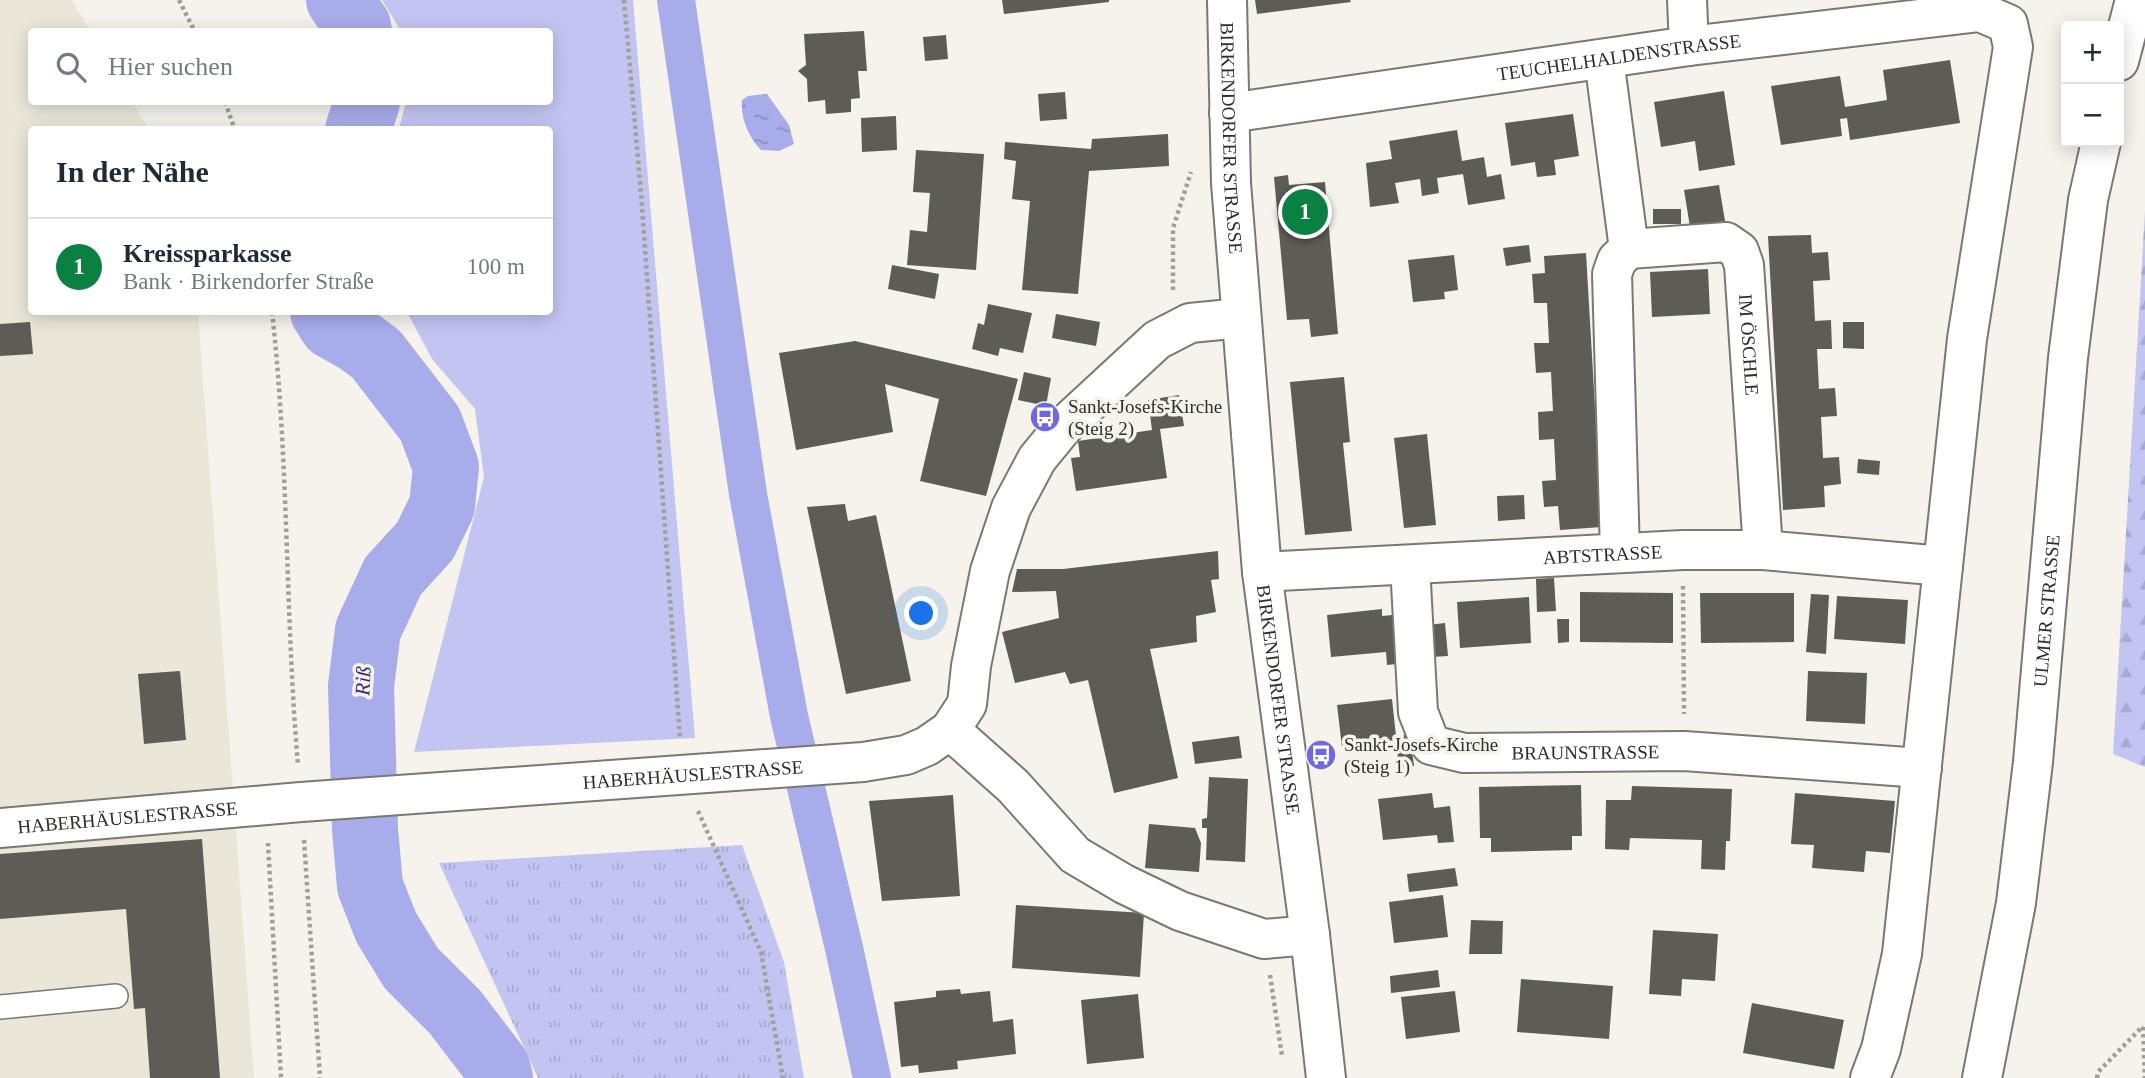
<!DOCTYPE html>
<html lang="de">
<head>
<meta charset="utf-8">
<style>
	body { margin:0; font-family:Georgia,serif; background:#f6f6f7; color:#1f2937 }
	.controls { position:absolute; right:21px; top:21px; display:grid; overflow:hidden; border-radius:7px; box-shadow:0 4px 18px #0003 }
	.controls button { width:63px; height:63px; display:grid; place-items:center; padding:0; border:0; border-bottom:2px solid #e0e1e3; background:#fff; color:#1f2937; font:35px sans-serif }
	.you { position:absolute; left:922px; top:614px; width:24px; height:24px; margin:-18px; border:5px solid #fff; border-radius:50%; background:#1a73e8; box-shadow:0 0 0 10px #1a73e833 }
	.badge { display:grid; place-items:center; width:46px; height:46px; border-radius:50%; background:#0b8043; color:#fff; font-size:23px; font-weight:700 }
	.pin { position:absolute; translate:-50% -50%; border:4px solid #fff; box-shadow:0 2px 7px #0006 }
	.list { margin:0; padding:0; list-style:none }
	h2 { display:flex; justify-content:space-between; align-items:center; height:91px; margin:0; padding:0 28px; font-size:30px }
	h2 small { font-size:23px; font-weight:400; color:#747a83 }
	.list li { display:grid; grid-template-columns:46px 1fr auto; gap:21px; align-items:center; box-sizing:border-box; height:98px; padding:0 28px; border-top:2px solid #e0e1e3 }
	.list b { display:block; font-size:26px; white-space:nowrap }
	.list p { margin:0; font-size:23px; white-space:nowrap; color:#747a83 }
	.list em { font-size:23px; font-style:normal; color:#747a83 }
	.icon { flex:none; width:38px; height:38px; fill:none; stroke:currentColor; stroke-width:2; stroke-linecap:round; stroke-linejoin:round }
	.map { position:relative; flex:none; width:2145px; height:1078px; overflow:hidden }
	.search { position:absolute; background:#fff; box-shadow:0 4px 18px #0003; left:28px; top:28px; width:525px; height:77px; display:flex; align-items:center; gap:18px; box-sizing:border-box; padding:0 24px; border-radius:7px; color:#747a83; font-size:26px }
	.panel { position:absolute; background:#fff; box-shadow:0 4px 18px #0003; left:28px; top:126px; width:525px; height:189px; border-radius:7px }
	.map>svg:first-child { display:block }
</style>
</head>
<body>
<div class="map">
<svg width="2145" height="1078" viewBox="0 0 2145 1078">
	<defs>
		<pattern id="forest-firs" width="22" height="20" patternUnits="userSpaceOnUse" patternTransform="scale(1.75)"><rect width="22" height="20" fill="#c2c5f1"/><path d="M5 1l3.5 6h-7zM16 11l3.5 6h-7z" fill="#a7aacf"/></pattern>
		<pattern id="park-tufts" width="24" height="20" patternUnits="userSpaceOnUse" patternTransform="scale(1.75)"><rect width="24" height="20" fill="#c2c5f1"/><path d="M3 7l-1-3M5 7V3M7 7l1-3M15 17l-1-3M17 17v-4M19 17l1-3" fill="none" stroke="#a7aacf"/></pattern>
		<pattern id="water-ripples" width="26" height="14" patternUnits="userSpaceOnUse" patternTransform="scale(1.75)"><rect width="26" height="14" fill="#a9aceb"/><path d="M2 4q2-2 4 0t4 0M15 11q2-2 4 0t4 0" fill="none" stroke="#8a8cbf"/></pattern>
	</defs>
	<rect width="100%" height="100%" fill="#f5f3ec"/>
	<!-- built -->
	<path fill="#ebe7d8" d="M0,0H72L90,31L32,32V102H132L149,129L32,130V312H198L254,1078H0Z"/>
	<!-- grass -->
	<path fill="#c2c5f1" d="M382,0H633L695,738L414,752L484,477L475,409L432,359L407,312H550V130L399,129L406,102H550V32L401,31Z"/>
	<!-- forest -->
	<path fill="url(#forest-firs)" d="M2145,211V767L2113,754Z"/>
	<!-- park -->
	<path fill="url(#park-tufts)" d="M742,845L784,962L804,1078H538L439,863Z"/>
	<!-- water -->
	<path fill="url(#water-ripples)" d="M767,94L789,125L794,144L779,151L761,150C749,138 740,117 742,100L748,96Z"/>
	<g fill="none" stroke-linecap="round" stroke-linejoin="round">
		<!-- canal -->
		<path stroke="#a9aceb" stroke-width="38" d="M676,0L748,494L789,716L844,948L872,1078"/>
		<!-- river -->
		<path stroke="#a9aceb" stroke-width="66" d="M339,0L358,26L359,32
			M358,130L367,102
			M323,312L332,326L357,340L376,354L430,424L446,467L442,506L425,541L393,576L368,630L361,686L365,830L370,886L386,927L411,968L455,1012L497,1067L500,1078"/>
	</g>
	<!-- building -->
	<path fill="#5e5c56" d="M1002,0H1109V2L1004,14Z
		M1255,0H1350L1351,2L1257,14Z
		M864,31L867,71H858L860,98L851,99V112L826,114L825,100L808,102L807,79L798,71L806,65L804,34Z
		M946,35L948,59L925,61L923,37Z
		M1950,60L1960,123L1850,140L1847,118L1840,119L1842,136L1781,145L1771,86L1840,76L1845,107L1887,100L1883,70Z
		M1724,91L1735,165L1699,171L1695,141L1661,147L1654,102Z
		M1065,92L1067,119L1040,121L1038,94Z
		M1573,114L1579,156L1554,160L1556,175L1537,177L1535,162L1511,166L1505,123Z
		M896,116L897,150L862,152L861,118Z
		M1457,130L1462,161L1484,157L1487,177L1501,174L1505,199L1468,205L1463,174L1437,178L1439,193L1422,196L1420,179L1395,183L1399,203L1370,207L1366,163L1392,159L1389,141Z
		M1168,134L1169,166L1089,171L1078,294L1022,290L1030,201L1012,199L1016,161L1004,159L1005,142L1091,149L1092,139Z
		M916,150L984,154L976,270L907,265L910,230L927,232L930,193L913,192Z
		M1288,175L1289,185L1325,182L1338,334L1311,337L1309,319L1287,320L1274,177Z
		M1719,185L1725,221L1690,227L1684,190Z
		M1653,209H1681V224H1653Z
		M1811,235L1812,253L1828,252L1830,280L1813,281L1815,321L1831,320L1832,349H1817L1819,389L1835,388L1837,416L1821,417L1823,458L1839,457L1841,484L1824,486L1825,507L1783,510L1768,236Z
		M1529,245L1531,262L1506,266L1503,248Z
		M1586,253L1602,527L1560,530L1558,506L1544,507L1542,481L1556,480L1554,439L1539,440L1538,412L1553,411L1552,393L1551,372L1536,373L1534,343H1549L1547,303H1534L1532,274L1545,273L1544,256Z
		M1454,255L1458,290L1444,292L1445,299L1413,302L1408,260Z
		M892,265L939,274L935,299L888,289Z
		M1708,269L1710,314L1652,317L1650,272Z
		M988,304L1032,313L1023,353L1000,348L998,356L972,349L978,323L984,325Z
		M1056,314L1100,322L1096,346L1052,338Z
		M30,322L33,354L0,356V324Z
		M1843,322H1864V349L1843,348Z
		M855,341L1018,379L986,496L920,481L939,399L885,384L893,432L796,450L779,353Z
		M1024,372L1051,378L1046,406L1018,400Z
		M1344,377L1350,442L1343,443L1352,531L1305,535L1290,382Z
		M1179,395L1184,426L1160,429L1167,478L1076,491L1071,458L1080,457L1078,441L1152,430L1148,400Z
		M1427,434L1436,525L1404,528L1394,438Z
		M1858,459L1880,461L1879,475L1857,473Z
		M1524,495L1525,519L1498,521L1497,496Z
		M845,504L848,521L876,515L911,681L846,694L807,507Z
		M1218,551L1219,579L1211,580L1216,612L1196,616L1197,642L1150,649L1178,778L1114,793L1088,680L1070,684L1065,672L1015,683L1002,632L1059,618L1056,591L1012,592L1017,569H1063Z
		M1554,578L1556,611L1537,612L1536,579Z
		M1580,592L1673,593V643L1580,642Z
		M1700,593H1794V642L1701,643Z
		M1811,594L1829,595L1826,654L1806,652Z
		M1837,596L1908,600L1905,644L1834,639Z
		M1529,597L1531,643L1460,648L1457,602Z
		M1382,609V616L1402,614L1407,663L1387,665L1386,652L1331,657L1327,615Z
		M1557,619H1569V642L1558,643Z
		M1445,623L1448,656L1431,657L1428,625Z
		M180,671L186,740L144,744L138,674Z
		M1808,671L1867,673L1865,724L1806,721Z
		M1392,699L1396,736L1410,735L1414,766L1399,768L1396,740L1342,747L1337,705Z
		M1239,736L1242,758L1195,764L1192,742Z
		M1209,777L1248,779L1245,862L1206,860L1207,828H1202V819L1207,818Z
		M1581,785L1582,836H1572V850L1491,852V838H1480L1479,787Z
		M1632,786L1732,789L1730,841H1726L1725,870L1701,869L1702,840L1630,838L1629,850L1605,849L1606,800H1631Z
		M1432,793L1434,808L1450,806L1454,842L1438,843L1437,835L1383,840L1378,799Z
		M1795,793L1895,801L1890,853L1866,851L1864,872L1812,868L1814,845L1791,844Z
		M953,795L960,896L882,901L869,801Z
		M1149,824L1195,828L1201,843L1199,872L1145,868Z
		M202,839L220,1078H150L145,1008L134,1009L126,909L0,919V854Z
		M1455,868L1458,886L1409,892L1407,874Z
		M1443,895L1448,937L1394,943L1389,902Z
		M1016,905L1144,913L1140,977L1012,968Z
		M1471,920L1503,921L1502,954H1469Z
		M1653,930L1718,934L1715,981L1682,979L1681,996L1649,994Z
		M1438,970L1440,987L1391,993L1390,976Z
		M1521,979L1613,986L1609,1039L1517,1032Z
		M960,989L961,994L990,991L993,1022L1013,1019L1016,1054L957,1061L958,1069L919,1073L918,1065L901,1067L894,1002L936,997V991Z
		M1455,991L1460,1032L1406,1039L1401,997Z
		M1138,994L1144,1058L1087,1064L1081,1000Z
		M1752,1003L1844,1020L1834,1069L1743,1053Z"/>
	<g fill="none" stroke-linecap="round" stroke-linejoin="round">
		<!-- service casing -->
		<g stroke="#7a7872" stroke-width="26">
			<path id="service" d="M0,1007L116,996"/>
		</g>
		<!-- minor casing -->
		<g stroke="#7a7872" stroke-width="42">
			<g id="minor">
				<path d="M1687,0L1689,46"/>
				<path d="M1604,59L1629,249"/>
				<path id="s1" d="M1229,113L1689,46L1980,12L2008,24L2013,47L1967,339L1902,954L1881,1049L1870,1078"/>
				<path id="s2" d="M1620,553L1612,274L1617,260L1629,249L1726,242L1739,251L1744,265L1763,550"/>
				<path id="s3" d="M1410,565L1418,712L1431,745L1464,753L1684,751L1922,768"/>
				<path id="s4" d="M1262,572L1683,550H1763L1943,566"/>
				<path d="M950,730L1013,786L1075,855L1124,884L1180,911L1264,939L1310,935"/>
				<path id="s5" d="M0,828L301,802L863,762L906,755L927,746L950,730L967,704L971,666L990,571L1011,508L1037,459L1064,426L1157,340L1190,323L1241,318"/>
			</g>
		</g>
		<!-- tertiary casing -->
		<g stroke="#7a7872" stroke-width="42">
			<g id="tertiary">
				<path id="s6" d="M1227,0L1231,183L1262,572L1310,935L1326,1078"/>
			</g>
		</g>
		<!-- secondary casing -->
		<g stroke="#7a7872" stroke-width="42">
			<g id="secondary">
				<path d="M2119,61L2135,0"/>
				<path id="s7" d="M1982,1078L2016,903L2033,762L2068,358L2088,200L2101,142"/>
			</g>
		</g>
		<!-- path -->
		<path stroke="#a19f9a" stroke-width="4.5" stroke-dasharray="3.5 3.5" stroke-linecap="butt" d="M179,0L195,32
			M624,0L641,193L680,739
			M225,102L235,130
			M1173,290V228L1191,172
			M272,312C289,462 285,614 298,765
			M1683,586L1684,714
			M698,811L761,952L783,1078
			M304,840L320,1078
			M268,843L281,1078
			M1270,975L1282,1056
			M2143,1027L2145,1078
			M2097,1078L2098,1072L2143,1026"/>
		<!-- service -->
		<use href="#service" stroke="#fff" stroke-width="23"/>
		<!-- minor -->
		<use href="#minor" stroke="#fff" stroke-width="38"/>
		<!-- tertiary -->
		<use href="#tertiary" stroke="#fff" stroke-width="38"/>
		<!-- secondary -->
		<use href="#secondary" stroke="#fff" stroke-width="38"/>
	</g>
	<!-- icons -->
	<defs>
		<g id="bus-disc" transform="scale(1.575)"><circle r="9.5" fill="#6f68e2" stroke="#f5f3ec"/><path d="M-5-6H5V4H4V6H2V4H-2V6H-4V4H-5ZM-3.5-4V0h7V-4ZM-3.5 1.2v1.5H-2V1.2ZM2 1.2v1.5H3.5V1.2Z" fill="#fff"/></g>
	</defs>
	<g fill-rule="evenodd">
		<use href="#bus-disc" x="1045" y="417"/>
		<use href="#bus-disc" x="1321" y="755"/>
	</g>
	<g text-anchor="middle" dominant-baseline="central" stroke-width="7" stroke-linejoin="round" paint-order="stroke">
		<!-- street labels -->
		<g font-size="19" fill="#2f2e2b" stroke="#f5f3ec">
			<text stroke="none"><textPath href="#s1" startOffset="394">TEUCHELHALDENSTRASSE</textPath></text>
			<text stroke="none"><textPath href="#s6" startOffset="138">BIRKENDORFER STRASSE</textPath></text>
			<text stroke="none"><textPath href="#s2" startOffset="518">IM ÖSCHLE</textPath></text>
			<text stroke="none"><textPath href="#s4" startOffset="341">ABTSTRASSE</textPath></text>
			<text stroke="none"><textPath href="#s7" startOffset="472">ULMER STRASSE</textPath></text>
			<text stroke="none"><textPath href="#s6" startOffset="702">BIRKENDORFER STRASSE</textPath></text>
			<text stroke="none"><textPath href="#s3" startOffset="338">BRAUNSTRASSE</textPath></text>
			<text stroke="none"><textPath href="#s5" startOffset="695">HABERHÄUSLESTRASSE</textPath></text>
			<text stroke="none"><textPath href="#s5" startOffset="128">HABERHÄUSLESTRASSE</textPath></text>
		</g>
		<!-- poi labels -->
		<g font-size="19" fill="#2f2e2b" stroke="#f5f3ec" text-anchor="start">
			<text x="1068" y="406">Sankt-Josefs-Kirche<tspan x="1068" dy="22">(Steig 2)</tspan></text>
			<text x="1344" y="744">Sankt-Josefs-Kirche<tspan x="1344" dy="22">(Steig 1)</tspan></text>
		</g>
		<!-- water labels -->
		<g font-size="21" font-style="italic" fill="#332c75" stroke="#f5f3ec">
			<text transform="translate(363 681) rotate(-87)">Riß</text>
		</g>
	</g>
</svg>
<div class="controls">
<button>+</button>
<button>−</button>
</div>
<div class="you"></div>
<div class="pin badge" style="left:1305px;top:212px">1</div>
<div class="search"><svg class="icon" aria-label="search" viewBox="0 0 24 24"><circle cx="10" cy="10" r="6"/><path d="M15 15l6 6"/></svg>Hier suchen</div>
<section class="panel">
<h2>In der Nähe<small></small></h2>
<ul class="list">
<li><span class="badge">1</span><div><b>Kreissparkasse</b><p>Bank · Birkendorfer Straße</p></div><em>100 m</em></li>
</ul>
</section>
</div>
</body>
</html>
